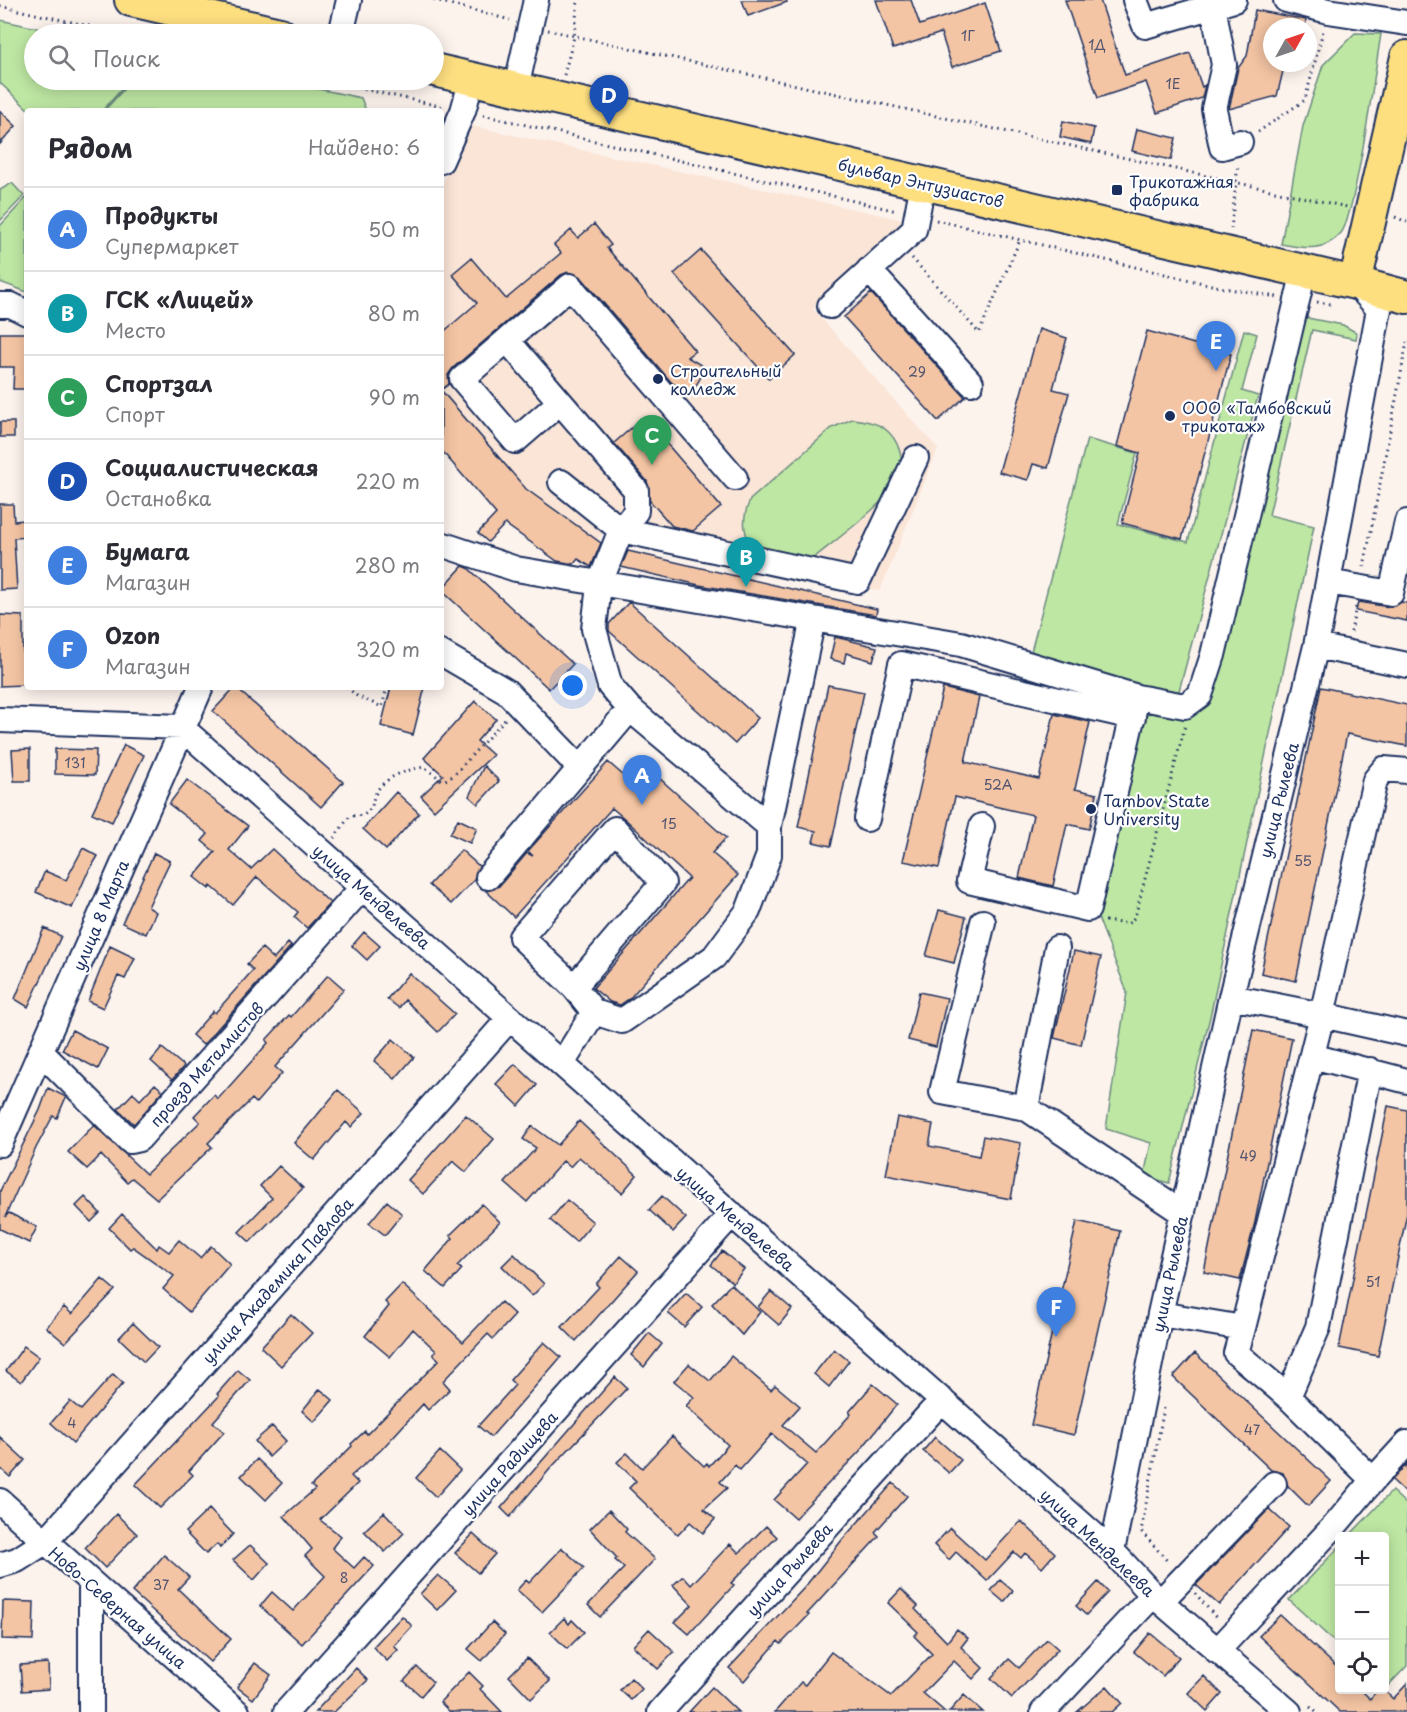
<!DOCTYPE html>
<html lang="ru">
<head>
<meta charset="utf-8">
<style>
	body { margin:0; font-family:"Playpen Sans",sans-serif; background:#f2f2f3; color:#2b2b33 }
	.controls { position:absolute; right:18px; bottom:18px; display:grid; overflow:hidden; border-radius:6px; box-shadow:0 3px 15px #0003 }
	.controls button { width:54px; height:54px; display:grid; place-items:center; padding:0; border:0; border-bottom:2px solid #e1e1e2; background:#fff; color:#2b2b33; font:30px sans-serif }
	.compass { position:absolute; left:1263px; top:18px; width:54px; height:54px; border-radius:50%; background:#fff; box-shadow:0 3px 15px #0003; rotate:50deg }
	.you { position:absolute; left:573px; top:686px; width:21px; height:21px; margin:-15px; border:4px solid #fff; border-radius:50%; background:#1a73e8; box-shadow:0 0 0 9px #1a73e833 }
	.badge { display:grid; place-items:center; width:39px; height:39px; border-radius:50%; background:#1b2f5e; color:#fff; font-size:20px; font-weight:700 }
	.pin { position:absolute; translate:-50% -50px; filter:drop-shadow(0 2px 3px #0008) }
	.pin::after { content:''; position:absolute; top:32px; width:21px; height:18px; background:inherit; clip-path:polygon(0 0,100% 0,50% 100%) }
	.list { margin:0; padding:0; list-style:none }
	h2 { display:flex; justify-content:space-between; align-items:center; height:78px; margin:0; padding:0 24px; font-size:26px }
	h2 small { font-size:20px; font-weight:400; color:#7c7c81 }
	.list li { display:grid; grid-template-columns:39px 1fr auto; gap:18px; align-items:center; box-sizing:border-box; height:84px; padding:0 24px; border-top:2px solid #e1e1e2 }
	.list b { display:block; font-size:22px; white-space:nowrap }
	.list p { margin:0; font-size:20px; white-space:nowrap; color:#7c7c81 }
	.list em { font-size:20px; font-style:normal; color:#7c7c81 }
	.icon { flex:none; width:33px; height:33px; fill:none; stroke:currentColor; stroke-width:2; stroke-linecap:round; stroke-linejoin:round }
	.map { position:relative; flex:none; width:1407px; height:1712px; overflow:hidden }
	.search { position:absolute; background:#fff; box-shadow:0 3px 15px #0003; left:24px; top:24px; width:420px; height:66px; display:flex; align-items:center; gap:15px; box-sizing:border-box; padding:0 21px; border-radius:33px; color:#7c7c81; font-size:22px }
	.panel { position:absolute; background:#fff; box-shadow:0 3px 15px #0003; left:24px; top:108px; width:420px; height:582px; border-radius:6px }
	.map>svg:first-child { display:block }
</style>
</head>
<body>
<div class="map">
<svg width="1407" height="1712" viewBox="0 0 1407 1712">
	<rect width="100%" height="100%" fill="#fdf3ed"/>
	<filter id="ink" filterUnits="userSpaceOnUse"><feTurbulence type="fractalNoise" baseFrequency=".0167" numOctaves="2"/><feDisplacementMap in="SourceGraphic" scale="12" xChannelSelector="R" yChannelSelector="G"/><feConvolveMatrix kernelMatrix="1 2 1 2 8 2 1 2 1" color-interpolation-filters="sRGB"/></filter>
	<g filter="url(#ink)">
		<!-- built -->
		<path fill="#fae5d7" d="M467,125L909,221L813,309L938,449L880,591L639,537L614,516L593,547L605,556L594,571L578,559L569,571L497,515L441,450V187Z"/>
		<!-- green -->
		<path fill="#bee7a3" stroke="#6c8b80" stroke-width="1.5" d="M0,20L64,34H34V80H130L102,111H30L0,83Z
			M1355,33L1381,34C1376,64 1355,218 1341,233C1324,253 1304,248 1281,244L1303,126L1323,65Z
			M132,80H276L361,98L365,108L363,111H104Z
			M12,183L24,196L0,221V190Z
			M27,197V292L0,282V226Z
			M1297,316L1343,325L1357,333L1356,339L1312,330L1269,515L1314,526L1210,1017L1169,1183L1144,1176L1151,1143L1106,1129L1127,992L1097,915L1149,704L1185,713Z
			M1244,330L1257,334L1242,391L1258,396L1176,702L1028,663L1087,439L1137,453L1118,524L1188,542Z
			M852,419C872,421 888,425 897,444C901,453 904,466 900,476C893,499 830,544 810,561L756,554C743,535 741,520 750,500L832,428Z
			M1392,1491L1407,1505V1666L1386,1688L1384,1536H1349Z
			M1339,1547V1546V1646L1289,1600Z"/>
		<!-- building -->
		<path fill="#f4c5a4" stroke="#1b2f5e" stroke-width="1.5" d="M742,0H786L787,2L748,16Z
			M876,0H911L920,25L985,3L1001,51L952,67L941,33L893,49Z
			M1065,0H1100L1125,75L1190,53L1202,87L1205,85L1202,98L1157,113L1146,82L1098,98Z
			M1255,10L1306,20L1305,27H1272V63H1285L1277,96L1229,109L1238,68L1247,56Z
			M0,111L16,126L0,144Z
			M1063,121L1094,128L1091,144L1060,137Z
			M1137,129L1176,138L1171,160L1132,151Z
			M594,224L611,245L607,248L695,351L687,357L706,368L691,394L672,383L581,277L568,272L561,275L453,368L448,375L449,384L441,390L526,489L601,543L591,567L578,559L574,564L557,561L505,524L488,542L478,533L496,514L441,450V334L477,303L452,274L471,258L506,299L561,253L554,245L571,230L578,238Z
			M701,250L795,355L769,379L674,274Z
			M871,293L965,397L938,421L844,317Z
			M1039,329L1067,338L1053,389L1069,393L1048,468L1033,464L1028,480L999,472Z
			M1147,331L1231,354L1182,539L1122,523L1140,453L1117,446Z
			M0,333H27V389H13L14,367H0Z
			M644,417L721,507L693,531L672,526L650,501L647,481L614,443Z
			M0,422H14V437H0Z
			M0,504H13L14,521L25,520L27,537L14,538L17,589L0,590Z
			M628,551L877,609L876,615L699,585L621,567Z
			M463,566L468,568L573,664L549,689L441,590Z
			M629,602L758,718L735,744L609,631V624Z
			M1358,602L1389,607L1402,602L1407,603V621L1356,611Z
			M0,615L23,616V685L0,686Z
			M835,637L877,647L873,661L846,653L844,663L830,659Z
			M828,685L864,692L831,846L813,842L816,831L798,827Z
			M235,687L343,782L321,807L213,711Z
			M391,687H425L413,735L381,726Z
			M1321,687L1407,705V746L1347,734L1296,981L1261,973Z
			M943,688L979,697L965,762L1039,779L1054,714L1090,722L1075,789L1097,794L1089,829L1067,824L1053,886L1019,878L1033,815L955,797L939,868L903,861Z
			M475,701L496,719L477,741L493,755L434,810L421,796L443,775L424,758Z
			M124,745L144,755L112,822L92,813Z
			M30,749V781H14L12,750Z
			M55,749L96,750L95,775L55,774Z
			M608,762L633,784L648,768L726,838L712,853L738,875L630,998L620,1005L610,1002L593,988L689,878L625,819L612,808L514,917L486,891L499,886L527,853L533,856L528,851Z
			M484,766L499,781L478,804L469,796Z
			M187,780L248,826L229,850L251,869L272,849L330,903L307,928L294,917L298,912L257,877L233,905L211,886L209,889L194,877L215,852L202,841L208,834L169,804Z
			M396,792L419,813L386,850L363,829Z
			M458,819L477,828L470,843L450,834Z
			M83,848L98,856L86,876L72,908L36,892L45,871L66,880Z
			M461,850L479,866L474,880L451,904L429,885Z
			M154,853L170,861L148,907L156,912L146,934L122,923Z
			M939,910L966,917L954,963L926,956Z
			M44,928L61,936L28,1007L15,999Z
			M364,932L380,946L367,960L352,946Z
			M288,943L291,946L203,1045L192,1035L213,1011L215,1013L253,970L247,964L262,948L274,959Z
			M110,946L135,958L125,979L118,976L103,1008L88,1001Z
			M1074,951L1101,957L1081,1045L1054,1038Z
			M409,973L455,1014L438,1032L405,1000L399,1008L387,999Z
			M328,975L344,989L275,1067L282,1073L256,1103L252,1099L208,1143L212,1147L157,1199L132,1178L127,1182L101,1155L87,1169L68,1152L94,1125L146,1174L200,1122L194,1116L214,1095L218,1099L268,1043L266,1040L289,1015L291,1017Z
			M919,992L947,998L936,1047L908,1040Z
			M72,1030L108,1049L98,1069L62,1050Z
			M1253,1030L1292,1038L1255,1222L1240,1280L1204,1272Z
			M393,1039L414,1057L395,1079L374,1061Z
			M162,1048L184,1066L172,1080L151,1061Z
			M515,1064L537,1085L519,1106L496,1084Z
			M155,1084L163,1091L134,1124L118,1109L133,1093L140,1100Z
			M48,1088L66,1097L57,1118L53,1116L36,1148L5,1217L9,1213L37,1227L29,1243L0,1229V1191L40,1110Z
			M338,1090L364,1113L351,1127L346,1122L314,1160L294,1143Z
			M1388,1106L1407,1110V1213L1378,1356L1339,1348Z
			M466,1115L494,1139L466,1172L453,1161L423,1194L408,1180Z
			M897,1117L933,1124L929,1146L979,1156L983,1136L1021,1143L1011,1199L886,1175Z
			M579,1121L637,1175L622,1193L579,1157L570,1167L563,1161L527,1202L505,1183L536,1148L523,1139L532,1126L558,1145Z
			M279,1166L303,1188L250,1242L239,1232L272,1198L260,1186Z
			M662,1196L686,1218L673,1232L649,1210Z
			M85,1197L100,1213L91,1222L76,1206Z
			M567,1200L593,1222L576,1242L550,1220Z
			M387,1201L402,1214L385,1235L369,1223Z
			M482,1204L500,1222L457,1266L462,1269L445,1288L425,1271L453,1238L450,1235Z
			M122,1214L157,1249L159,1245L169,1252L179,1240L200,1258L211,1246L230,1264L189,1312L163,1289L174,1276L133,1247L130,1249L109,1228Z
			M1077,1221L1120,1231L1074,1435L1031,1425Z
			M722,1251L744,1269L733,1283L711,1265Z
			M514,1254L544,1284L532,1296L502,1266Z
			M621,1256L638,1271L576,1341L562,1327L599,1287L596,1284Z
			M102,1279L115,1290L65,1343L46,1327L64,1307L72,1314Z
			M402,1284L463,1342L501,1302L515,1315L493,1339L488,1334L443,1381L450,1389L428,1410L423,1404L381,1450L351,1476L358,1483L320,1520L341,1536L332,1548L354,1568L364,1557L374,1566L302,1644L260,1606L272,1592L293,1611L325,1576L305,1556L312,1549L284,1516L315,1489L311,1486L352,1446L351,1444L365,1431L367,1434L439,1360L433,1354L436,1351L413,1329L390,1357L365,1336L389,1306L385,1302Z
			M731,1284L760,1312L742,1335L712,1304Z
			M771,1291L792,1309L779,1325L758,1307Z
			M686,1293L702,1307L684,1327L668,1313Z
			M291,1314L312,1333L281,1366L261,1347Z
			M133,1323L158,1347L144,1362L119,1338Z
			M649,1333L662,1344L644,1367L631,1355Z
			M544,1342L561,1357L491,1437L478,1426L515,1385L510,1380Z
			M24,1346L39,1357L21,1382L6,1371Z
			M834,1349L849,1361L829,1387L814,1374Z
			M1195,1353L1331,1481L1308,1506L1288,1486L1283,1473L1271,1470L1173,1377Z
			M731,1356L771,1390L775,1385L800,1406L783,1425L816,1453L851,1414L849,1412L873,1384L897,1404L859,1452L795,1518L774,1500L807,1464L772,1434L740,1470L735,1465L720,1482L727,1488L704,1509L715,1519L703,1533L690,1522L678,1535L629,1488L636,1481L617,1462L627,1453L642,1468L672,1436L704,1466L707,1463L709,1466L728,1445L686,1406L694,1397L674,1381L689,1364L710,1381Z
			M238,1370L250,1380L213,1422L224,1432L189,1471L193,1475L160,1508L135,1485L219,1396L217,1394Z
			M113,1374L123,1383L73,1443L51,1423L70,1401L81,1410Z
			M615,1377L627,1388L550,1469L510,1517L501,1508Z
			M320,1389L333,1400L314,1422L302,1411Z
			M272,1426L286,1441L269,1457L255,1441Z
			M0,1437L25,1460L10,1477L0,1468Z
			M935,1437L961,1460L949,1473L923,1451Z
			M440,1451L460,1470L436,1497L416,1478Z
			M257,1459L282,1483L266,1500L241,1476Z
			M1407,1464V1494L1392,1480Z
			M893,1483L907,1496L875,1532L879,1536L807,1614L809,1615L781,1644L778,1641L744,1681L729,1668L804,1588L842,1540Z
			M209,1509L233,1534L220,1548L217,1544L206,1554L185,1532Z
			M1269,1509L1289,1527L1219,1605L1196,1585Z
			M609,1510L627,1529L625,1532L655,1559L600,1617L588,1605L624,1568L615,1560L617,1558L590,1529Z
			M384,1512L404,1533L385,1552L364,1531Z
			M116,1514L137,1534L105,1568L85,1548Z
			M1021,1521L1055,1553L1042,1568L1025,1553L1021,1558L1014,1552L987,1581L956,1552L949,1560L934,1545L950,1528L985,1560Z
			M766,1526L777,1537L731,1583L734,1585L689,1634L675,1622L692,1605L673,1585L683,1576L691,1585L730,1544L739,1553Z
			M473,1534L495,1554L478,1573L455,1553Z
			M250,1545L269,1563L254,1580L233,1560Z
			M562,1548L584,1568L542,1612L517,1590L526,1580L529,1583Z
			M164,1555L189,1577L178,1589L231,1639L210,1662L132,1592Z
			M438,1575L456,1590L437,1610L420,1594Z
			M1000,1580L1013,1591L1004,1602L991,1591Z
			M1098,1582L1108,1592L1086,1615L1076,1606Z
			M901,1589L918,1606L915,1609L947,1642L957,1629L968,1638L961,1647L983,1668L973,1679L954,1661L923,1693L945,1712H775L801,1682L805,1685L831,1652L891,1696L932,1654L914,1636L918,1632L888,1603Z
			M3,1601L34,1602L33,1640L2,1639Z
			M1280,1615L1340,1670V1689H1360L1370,1699L1378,1689H1383L1393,1699L1407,1684V1712H1340L1259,1636Z
			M402,1616L412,1626L394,1646L398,1650L387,1661L373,1647Z
			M564,1618L569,1624L572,1620L584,1632L567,1649L550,1632Z
			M492,1622L505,1634L482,1661L468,1649Z
			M649,1629L674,1652L658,1669L633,1646Z
			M1150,1633L1179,1657L1163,1676L1134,1652Z
			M1047,1639L1058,1649L1012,1698L991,1678L1009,1659L1019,1668Z
			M527,1658L550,1681L531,1699L509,1676Z
			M48,1663L49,1689L22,1691L20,1665Z
			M255,1663L271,1675L253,1699L237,1687Z
			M417,1667L433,1682L421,1696L404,1681Z
			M356,1668L368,1680L334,1712H315Z
			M469,1672L483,1686L480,1689L502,1712H450L440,1702Z
			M1204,1676L1222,1694L1207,1711L1188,1693Z
			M631,1678L642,1689L631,1700L620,1690Z
			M1107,1686L1122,1703L1112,1712H1077Z
			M712,1687L738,1712H689Z
			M964,1695L983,1712H949Z"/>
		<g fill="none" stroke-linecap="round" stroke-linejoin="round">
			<!-- minor casing -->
			<g stroke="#1b2f5e" stroke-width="28">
				<path id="minor" d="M1135,0L1145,26L1234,0
					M1286,0L1328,11L1407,23
					M1213,6L1224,65L1214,109L1222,147L1240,142
					M341,34L349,0
					M516,88L536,0
					M441,161L463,111L472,79
					M869,270L971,383
					M0,305H11L27,313
					M830,306L914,230L923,183
					M507,340L462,379L515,441L560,402
					M735,478L570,286L507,340L636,490V511L621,530L858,581L916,458
					M561,482L621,530L599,585L594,629L610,686L630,709L769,826V855L748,911L714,957L622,1021L594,1012
					M441,544L516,569L961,644L1137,697L1185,706L1200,695L1213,655L1304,271
					M1328,582L1391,593L1407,522
					M1316,646L1407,665
					M441,653L506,691L580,768
					M0,720L181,727L1112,1551L1153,1595L1289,1712
					M867,819L901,664L1133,717
					M769,826L813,619
					M982,826L969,881L1088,909L1137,697
					M488,877L630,709
					M983,922L942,1092L1026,1108L1183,1213
					M1231,997L1322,1015L1375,780L1384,769L1407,771
					M41,1052L130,1141L139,1139L362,888
					M1312,1056L1407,1081
					M562,1064L594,1012L574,987L521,937L615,829L663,883L574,987
					M1026,1108L1057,948
					M0,1144L201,687
					M1160,1314L1243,1328L1322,1015L1407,1034
					M1288,1397L1318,1327L1370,1070
					M1373,1480L1407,1443
					M0,1501L237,1712
					M1112,1551L1160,1314L1231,997L1316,646L1379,309L1355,283
					M0,1565L17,1560L45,1542L510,1018
					M91,1583V1712
					M1161,1601L1274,1484
					M1217,1651L1337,1523L1373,1480L1288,1397L1236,1353L1243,1328
					M286,1712L732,1214
					M660,1712L942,1400
					M1043,1712L1153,1595"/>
			</g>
			<!-- major casing -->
			<g stroke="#1b2f5e" stroke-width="36">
				<path id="major" d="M131,0L280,34
					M434,70L1355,283L1407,297
					M1355,283L1407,57"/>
			</g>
			<!-- path -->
			<path stroke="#1b2f5e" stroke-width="3" stroke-dasharray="1.5 4.5" stroke-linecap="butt" d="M434,0L510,20
				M0,6L125,34
				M548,30L1347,207
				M564,75L574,37L578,0
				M323,80L444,107
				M483,115L897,211
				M1258,132L1305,100L1323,31
				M1395,217L1407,222
				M936,220L1224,288L1277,297
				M1231,229L1238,164
				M912,258L979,333L1020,240
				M1317,302L1331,304
				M1364,567L1407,342
				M1351,632L1356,606
				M347,687L357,696L382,707L387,687
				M334,838L350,816L364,815L372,807C374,780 401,771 424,767L443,781L453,776L505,719
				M1105,921L1128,924L1135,917L1185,726
				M1164,1408L1141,1531L1169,1563
				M1195,1593L1218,1620
				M1310,1707L1316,1712"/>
			<!-- minor -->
			<use href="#minor" stroke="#fff" stroke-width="24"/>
			<!-- major -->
			<use href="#major" stroke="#fedf80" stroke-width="32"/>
		</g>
	</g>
	<!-- markers -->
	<g fill="#1b2f5e" stroke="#fff" stroke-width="2">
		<rect x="1111" y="184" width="12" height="12" rx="3"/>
		<circle cx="658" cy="379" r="6"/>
		<circle cx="1170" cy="416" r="6"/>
		<circle cx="1091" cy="809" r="6"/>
	</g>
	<g text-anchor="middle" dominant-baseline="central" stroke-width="4.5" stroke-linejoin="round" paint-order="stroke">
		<!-- number labels -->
		<g font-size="14" fill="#515470">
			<text x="968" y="35">1Г</text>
			<text x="1097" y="44">1Д</text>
			<text x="1173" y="83">1Е</text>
			<text x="917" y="371">29</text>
			<text x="75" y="762">131</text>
			<text x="998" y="784">52А</text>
			<text x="669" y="823">15</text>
			<text x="1303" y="860">55</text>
			<text x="1248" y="1155">49</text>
			<text x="1373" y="1281">51</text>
			<text x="72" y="1422">4</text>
			<text x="1252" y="1429">47</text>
			<text x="344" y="1577">8</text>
			<text x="161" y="1584">37</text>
		</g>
		<!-- poi labels -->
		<g font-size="16" fill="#1b2f5e" stroke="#fff" text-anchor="start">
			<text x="1129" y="181">Трикотажная<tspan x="1129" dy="18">фабрика</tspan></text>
			<text x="670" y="370">Строительный<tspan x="670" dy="18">колледж</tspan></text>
			<text x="1182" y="407">ООО «Тамбовский<tspan x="1182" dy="18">трикотаж»</tspan></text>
			<text x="1103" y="800">Tambov State<tspan x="1103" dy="18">University</tspan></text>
		</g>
		<!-- street labels -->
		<g font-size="16" fill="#1b2f5e" stroke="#fff">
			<text transform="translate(921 182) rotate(13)">бульвар Энтузиастов</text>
			<text transform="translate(1278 800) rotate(-76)">улица Рылеева</text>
			<text transform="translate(372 896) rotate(41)">улица Менделеева</text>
			<text transform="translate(100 915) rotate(-67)">улица 8 Марта</text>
			<text transform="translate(206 1064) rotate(-48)">проезд Металлистов</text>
			<text transform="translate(736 1218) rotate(41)">улица Менделеева</text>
			<text transform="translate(1169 1274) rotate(-78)">улица Рылеева</text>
			<text transform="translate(277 1280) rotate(-48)">улица Академика Павлова</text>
			<text transform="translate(509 1463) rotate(-48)">улица Радищева</text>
			<text transform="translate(1098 1542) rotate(43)">улица Менделеева</text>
			<text transform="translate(789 1569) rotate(-48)">улица Рылеева</text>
			<text transform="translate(118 1607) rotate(41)">Ново-Северная улица</text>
		</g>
	</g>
</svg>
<div class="controls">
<button>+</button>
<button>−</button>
<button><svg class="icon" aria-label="locate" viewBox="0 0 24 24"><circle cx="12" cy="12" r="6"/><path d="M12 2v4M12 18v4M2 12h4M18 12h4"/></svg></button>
</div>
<svg class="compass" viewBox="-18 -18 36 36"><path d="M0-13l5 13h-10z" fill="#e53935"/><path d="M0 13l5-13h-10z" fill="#7c7c81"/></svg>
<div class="you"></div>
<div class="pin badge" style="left:642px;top:805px;background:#3f7fe0">A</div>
<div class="pin badge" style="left:746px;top:587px;background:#0f9aa8">B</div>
<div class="pin badge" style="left:652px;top:465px;background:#2e9e5b">C</div>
<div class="pin badge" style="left:609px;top:125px;background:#1a4fb4">D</div>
<div class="pin badge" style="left:1216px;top:371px;background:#3f7fe0">E</div>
<div class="pin badge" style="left:1056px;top:1337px;background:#3f7fe0">F</div>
<div class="search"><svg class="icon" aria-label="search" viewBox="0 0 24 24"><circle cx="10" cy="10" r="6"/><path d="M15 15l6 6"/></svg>Поиск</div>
<section class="panel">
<h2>Рядом<small>Найдено: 6</small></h2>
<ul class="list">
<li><span class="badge" style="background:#3f7fe0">A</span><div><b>Продукты</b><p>Супермаркет</p></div><em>50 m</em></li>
<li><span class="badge" style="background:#0f9aa8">B</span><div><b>ГСК «Лицей»</b><p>Место</p></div><em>80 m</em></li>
<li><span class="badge" style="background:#2e9e5b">C</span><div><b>Спортзал</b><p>Спорт</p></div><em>90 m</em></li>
<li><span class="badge" style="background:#1a4fb4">D</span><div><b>Социалистическая</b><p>Остановка</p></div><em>220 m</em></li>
<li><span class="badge" style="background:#3f7fe0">E</span><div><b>Бумага</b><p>Магазин</p></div><em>280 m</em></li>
<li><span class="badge" style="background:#3f7fe0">F</span><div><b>Ozon</b><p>Магазин</p></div><em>320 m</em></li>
</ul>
</section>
</div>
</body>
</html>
